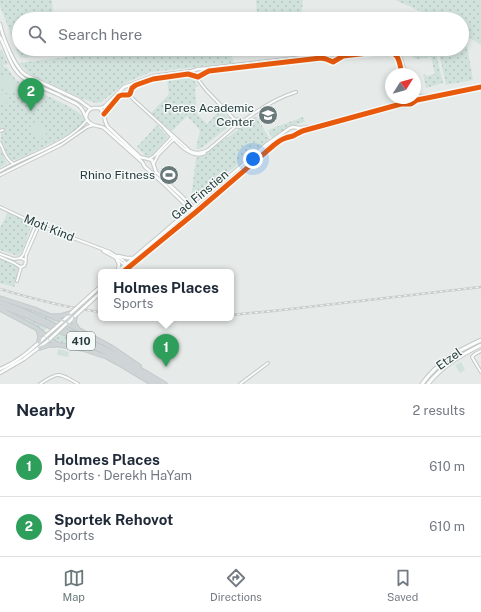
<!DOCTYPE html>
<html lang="en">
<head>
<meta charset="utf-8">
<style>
	body { margin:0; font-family:"Public Sans",sans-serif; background:#f2f2f3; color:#1f2937 }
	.compass { position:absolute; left:385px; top:68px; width:36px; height:36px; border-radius:50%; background:#fff; box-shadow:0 2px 6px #0003; rotate:53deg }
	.you { position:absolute; left:253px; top:159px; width:14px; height:14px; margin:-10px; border:3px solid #fff; border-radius:50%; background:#1a73e8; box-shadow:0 0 0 6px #1a73e833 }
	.badge { display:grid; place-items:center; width:26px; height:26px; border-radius:50%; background:#697979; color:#fff; font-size:13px; font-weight:700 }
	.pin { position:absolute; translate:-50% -33px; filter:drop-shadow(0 1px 2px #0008) }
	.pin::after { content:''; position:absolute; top:21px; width:14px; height:12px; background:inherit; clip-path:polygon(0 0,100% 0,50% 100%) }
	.popup { position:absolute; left:98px; top:269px; width:136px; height:52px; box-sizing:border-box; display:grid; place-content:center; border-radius:6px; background:#fff; filter:drop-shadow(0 1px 3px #0005); font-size:13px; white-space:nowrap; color:#747a83 }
	.popup b { font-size:15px; color:#1f2937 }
	.popup::after { content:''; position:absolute; left:50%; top:100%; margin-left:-8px; border:8px solid transparent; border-top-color:#fff }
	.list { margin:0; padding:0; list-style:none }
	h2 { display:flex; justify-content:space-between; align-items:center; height:52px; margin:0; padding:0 16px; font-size:17px }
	h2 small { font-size:13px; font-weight:400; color:#747a83 }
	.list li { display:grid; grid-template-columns:26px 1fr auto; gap:12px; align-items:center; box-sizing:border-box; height:60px; padding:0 16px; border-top:1px solid #e0e1e3 }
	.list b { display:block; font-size:15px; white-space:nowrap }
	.list p { margin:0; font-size:13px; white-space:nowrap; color:#747a83 }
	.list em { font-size:13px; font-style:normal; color:#747a83 }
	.icon { flex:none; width:22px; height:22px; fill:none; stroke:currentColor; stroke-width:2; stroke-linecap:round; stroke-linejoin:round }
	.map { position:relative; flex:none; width:481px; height:384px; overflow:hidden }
	.search { position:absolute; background:#fff; box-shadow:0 2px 6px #0003; left:12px; right:12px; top:12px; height:44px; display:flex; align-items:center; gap:10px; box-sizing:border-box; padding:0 14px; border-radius:22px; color:#747a83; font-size:15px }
	.sheet { height:172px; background:#fff }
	nav { display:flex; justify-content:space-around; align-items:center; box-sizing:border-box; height:56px; border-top:1px solid #e0e1e3; background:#fff; font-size:11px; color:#747a83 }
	nav a { display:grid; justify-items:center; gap:2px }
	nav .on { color:#697979 }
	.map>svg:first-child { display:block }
</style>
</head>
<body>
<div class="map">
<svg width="481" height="384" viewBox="0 0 481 384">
	<defs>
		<pattern id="grass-dots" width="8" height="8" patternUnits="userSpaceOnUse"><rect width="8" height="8" fill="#d1e2dc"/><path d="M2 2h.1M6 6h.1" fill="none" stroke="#b3c3be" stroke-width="1.8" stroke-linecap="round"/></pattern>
	</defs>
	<rect width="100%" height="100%" fill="#e6ebea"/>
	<!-- grass -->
	<path fill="url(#grass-dots)" d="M0,0H52L54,19H19V49H58L61,54L20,58L0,6Z
		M256,0H303L301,19H257Z
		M395,0H481V45L462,33V19H438Z
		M462,38L466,40L473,80L446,85L438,49H462Z
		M130,49H230L234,63L151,72L127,82L101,102L96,103L80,98L28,73L19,63Z
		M411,49H435L443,83L426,88L423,74H425L426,76L435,74L431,57L419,59L413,58Z
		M2,50L8,64L0,66V51Z
		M2,66L6,67C11,72 14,79 20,83C30,90 84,109 84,119C84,131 28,154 16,160H11L9,158L1,140V133L0,131V67Z
		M191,76L198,86L195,88L197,114L207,124L220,110L232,120L231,125L200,149H196L200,130L187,116L172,131L151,113L169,94L167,79Z
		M256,116L270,139L196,198H191L196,158L202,156Z
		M303,117L305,122L288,127L272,138L268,130Z
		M157,125L168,137L152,155L147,157L137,147Z
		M0,149L7,163L0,168Z
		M8,212L32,223V224L22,252L18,256L0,250V228Z
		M0,258L13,263L20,269L14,287L0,283Z
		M18,306L31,309L56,321L53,322Z
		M4,309L23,316L47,328L44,331L22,318Z
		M66,325L96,340L95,343L64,328Z
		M57,333L88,347V349L56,341L52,338Z"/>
	<!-- pitch -->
	<path fill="#d1e2dc" d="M6,73L17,84L10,92L0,83V80Z
		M0,88L10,98L3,106L0,103Z
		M39,120L47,136L37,141L30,125Z
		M58,349L69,352L68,357L57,355Z
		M461,362L465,370L460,373L455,365Z"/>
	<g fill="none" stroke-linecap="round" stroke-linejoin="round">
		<!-- minor casing -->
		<g stroke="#c3c8c7" stroke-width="4">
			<path id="minor" d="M196,77L206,90L236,121
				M129,95L133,99L190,151C196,154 202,153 208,150
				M235 123a4 4 0 1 1 8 0a4 4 0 1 1-8 0Z
				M242,122C259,109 276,98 296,92
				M164,128C173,138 190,161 205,153
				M0,131L3,130
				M0,143C4,151 6,160 14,164
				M208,150L236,126
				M149,159L154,156L172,137
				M154,163L158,155L174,139
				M0,171C27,155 67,145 87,120
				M0,175L61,145L87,127L93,125
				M0,207L36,224L110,252L124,261L129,268
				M103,251L116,258L126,266
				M0,254L14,259L21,258L25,260
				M0,257L14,263L20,267L24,266C27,263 25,259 26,255L39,225
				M20,258L23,255L36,224
				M17,281L21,267
				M481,351L475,354L472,357L481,372
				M40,384C59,371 59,373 78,384
				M240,384L268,363"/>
		</g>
		<!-- tertiary casing -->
		<g stroke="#c3c8c7" stroke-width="4.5">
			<path id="tertiary" d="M0,24C2,35 12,59 19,68C21,71 23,73 26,75L79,100L91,109
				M0,37C8,52 10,69 25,79C36,85 47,90 59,95C65,99 72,101 78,105C86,111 84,119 90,123C94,127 99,125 104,128L141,161C144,163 143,166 146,168C162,181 176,196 191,210L196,212
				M391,49C402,53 402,64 405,74
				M415,96H429
				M390,106L405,98
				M99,108C106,113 103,121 108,127L140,157C144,158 149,159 152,160L156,172L194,208
				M104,114L119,96L122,95H128L130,94L132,88L136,85L153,79L188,74L198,77L205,73L209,71L321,58L326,59L333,62L343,56L385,51C400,52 399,62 402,74
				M86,117L87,113L89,110L93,108H101L105,106L124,87L153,76L192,71L198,69H200L332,54H339L380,49
				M293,127L299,128L313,127
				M118,256L127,258H133
				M116,258L119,264L118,270
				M117,272L267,144L290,128L293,127
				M123,272L196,212L274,145C282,139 284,138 293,136C297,134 301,131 306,130L401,104H411L417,100L427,98L481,87
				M83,302L101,286
				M88,304L101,292
				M62,322L71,313
				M67,324L75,316
				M0,369C19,361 31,350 46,336
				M0,373L24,359L50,339"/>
		</g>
		<!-- secondary casing -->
		<g stroke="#c3c9c8" stroke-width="5">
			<path id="secondary" d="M422,384C438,362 457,351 481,340
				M428,384C442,366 461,355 481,345"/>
		</g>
		<!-- primary casing -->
		<g stroke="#c3c9c9" stroke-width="5.5">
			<path id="primary" d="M0,298L34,309L60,320L111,347L139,366
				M0,302L24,311L106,349L165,384
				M0,306L23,314L107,353L158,384
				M0,309L36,328L55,343L60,345L83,349L107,357L118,363L153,384
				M53,316H61L71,313
				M75,316L74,323L78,329
				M38,330L40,336L39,342
				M40,348L49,345H56"/>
		</g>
		<!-- minor -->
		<use href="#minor" stroke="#fbfcfc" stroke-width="2"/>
		<!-- tertiary -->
		<use href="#tertiary" stroke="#fbfcfc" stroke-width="2.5"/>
		<!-- secondary -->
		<use href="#secondary" stroke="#fbfcfc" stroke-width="3"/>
		<!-- primary -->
		<use href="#primary" stroke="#cfd5d6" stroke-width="3.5"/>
		<!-- rail casing -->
		<g stroke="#c8cccb" stroke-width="2.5">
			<path id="rail" d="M0,289C33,299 67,308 101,312
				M231,315L273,311L481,287"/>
		</g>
		<!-- rail -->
		<use href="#rail" stroke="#f5f9f8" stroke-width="1" stroke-dasharray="3" stroke-linecap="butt"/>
		<!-- tertiary-bridge casing -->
		<g stroke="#c3c8c7" stroke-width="4.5" stroke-linecap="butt">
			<path id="tertiary-bridge" d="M71,313L83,302
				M75,316L88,304
				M46,336L62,322
				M50,339L66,324"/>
		</g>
		<!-- tertiary-bridge -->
		<use href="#tertiary-bridge" stroke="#fbfcfc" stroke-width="2.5"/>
		<!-- cycleway casing -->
		<g stroke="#f5f9f8" stroke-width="8">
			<path id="cycleway" d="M104,114L119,96L122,95H128L130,94L132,88L136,85L153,79L188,74L198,77L205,73L209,71L321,58L326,59L333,62L343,56L385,51C400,52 399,62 402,74
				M123,272L196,212L274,145C282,139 284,138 293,136C297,134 301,131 306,130L401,104H411L417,100L427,98L481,87"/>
		</g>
		<!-- cycleway -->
		<use href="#cycleway" stroke="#e8590c" stroke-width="5"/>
	</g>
	<!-- icons -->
	<defs>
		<g id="school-disc" transform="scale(1)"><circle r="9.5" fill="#697979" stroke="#f5f9f8"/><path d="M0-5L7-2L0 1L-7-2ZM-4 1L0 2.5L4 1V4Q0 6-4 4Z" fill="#fff"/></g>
		<g id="stadium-disc" transform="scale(1)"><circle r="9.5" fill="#697979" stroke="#f5f9f8"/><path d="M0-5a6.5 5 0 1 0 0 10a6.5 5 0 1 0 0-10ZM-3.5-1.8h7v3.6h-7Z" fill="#fff"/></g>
	</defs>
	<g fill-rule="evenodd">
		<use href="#school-disc" x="268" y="115"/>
		<use href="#stadium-disc" x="169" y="175"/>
	</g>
	<g text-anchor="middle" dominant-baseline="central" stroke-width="3" stroke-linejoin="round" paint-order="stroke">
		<!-- shield labels -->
		<rect fill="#f5f9f8" stroke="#647574" stroke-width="1" x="67" y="332" width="28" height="18" rx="3"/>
		<g font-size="11" font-weight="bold" fill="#263c3c">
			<text x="81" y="341">410</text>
		</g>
		<!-- poi labels -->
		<g font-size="12" fill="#263c3c" stroke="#f5f9f8" text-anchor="end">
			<text x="254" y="108">Peres Academic<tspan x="254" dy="14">Center</tspan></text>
			<text x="155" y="175">Rhino Fitness</text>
		</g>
		<!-- street labels -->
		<g font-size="12" fill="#263c3c" stroke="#f5f9f8">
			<text transform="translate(200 195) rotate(-40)">Gad Finstien</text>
			<text transform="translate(49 228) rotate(22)">Moti Kind</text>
			<text transform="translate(449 359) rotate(-36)">Etzel</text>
		</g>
	</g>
</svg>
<svg class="compass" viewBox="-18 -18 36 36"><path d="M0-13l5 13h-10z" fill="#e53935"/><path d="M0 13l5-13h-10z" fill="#747a83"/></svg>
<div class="you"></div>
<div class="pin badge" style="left:166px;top:367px;background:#2e9e5b">1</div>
<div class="popup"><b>Holmes Places</b>Sports</div>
<div class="pin badge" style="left:31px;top:111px;background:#2e9e5b">2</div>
<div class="search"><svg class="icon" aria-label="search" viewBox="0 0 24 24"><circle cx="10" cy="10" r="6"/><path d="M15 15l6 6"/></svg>Search here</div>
</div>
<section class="sheet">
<h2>Nearby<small>2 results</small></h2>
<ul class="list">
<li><span class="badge" style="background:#2e9e5b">1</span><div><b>Holmes Places</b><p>Sports · Derekh HaYam</p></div><em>610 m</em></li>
<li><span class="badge" style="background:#2e9e5b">2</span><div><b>Sportek Rehovot</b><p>Sports</p></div><em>610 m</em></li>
</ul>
</section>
<nav>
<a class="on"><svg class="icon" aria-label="map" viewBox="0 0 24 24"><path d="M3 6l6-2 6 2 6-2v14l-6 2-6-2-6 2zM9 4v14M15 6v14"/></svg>Map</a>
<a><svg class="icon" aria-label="directions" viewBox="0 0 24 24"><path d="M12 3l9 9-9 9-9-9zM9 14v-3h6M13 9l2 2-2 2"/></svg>Directions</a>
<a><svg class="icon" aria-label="saved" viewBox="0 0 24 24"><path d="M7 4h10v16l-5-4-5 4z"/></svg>Saved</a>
</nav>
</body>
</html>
